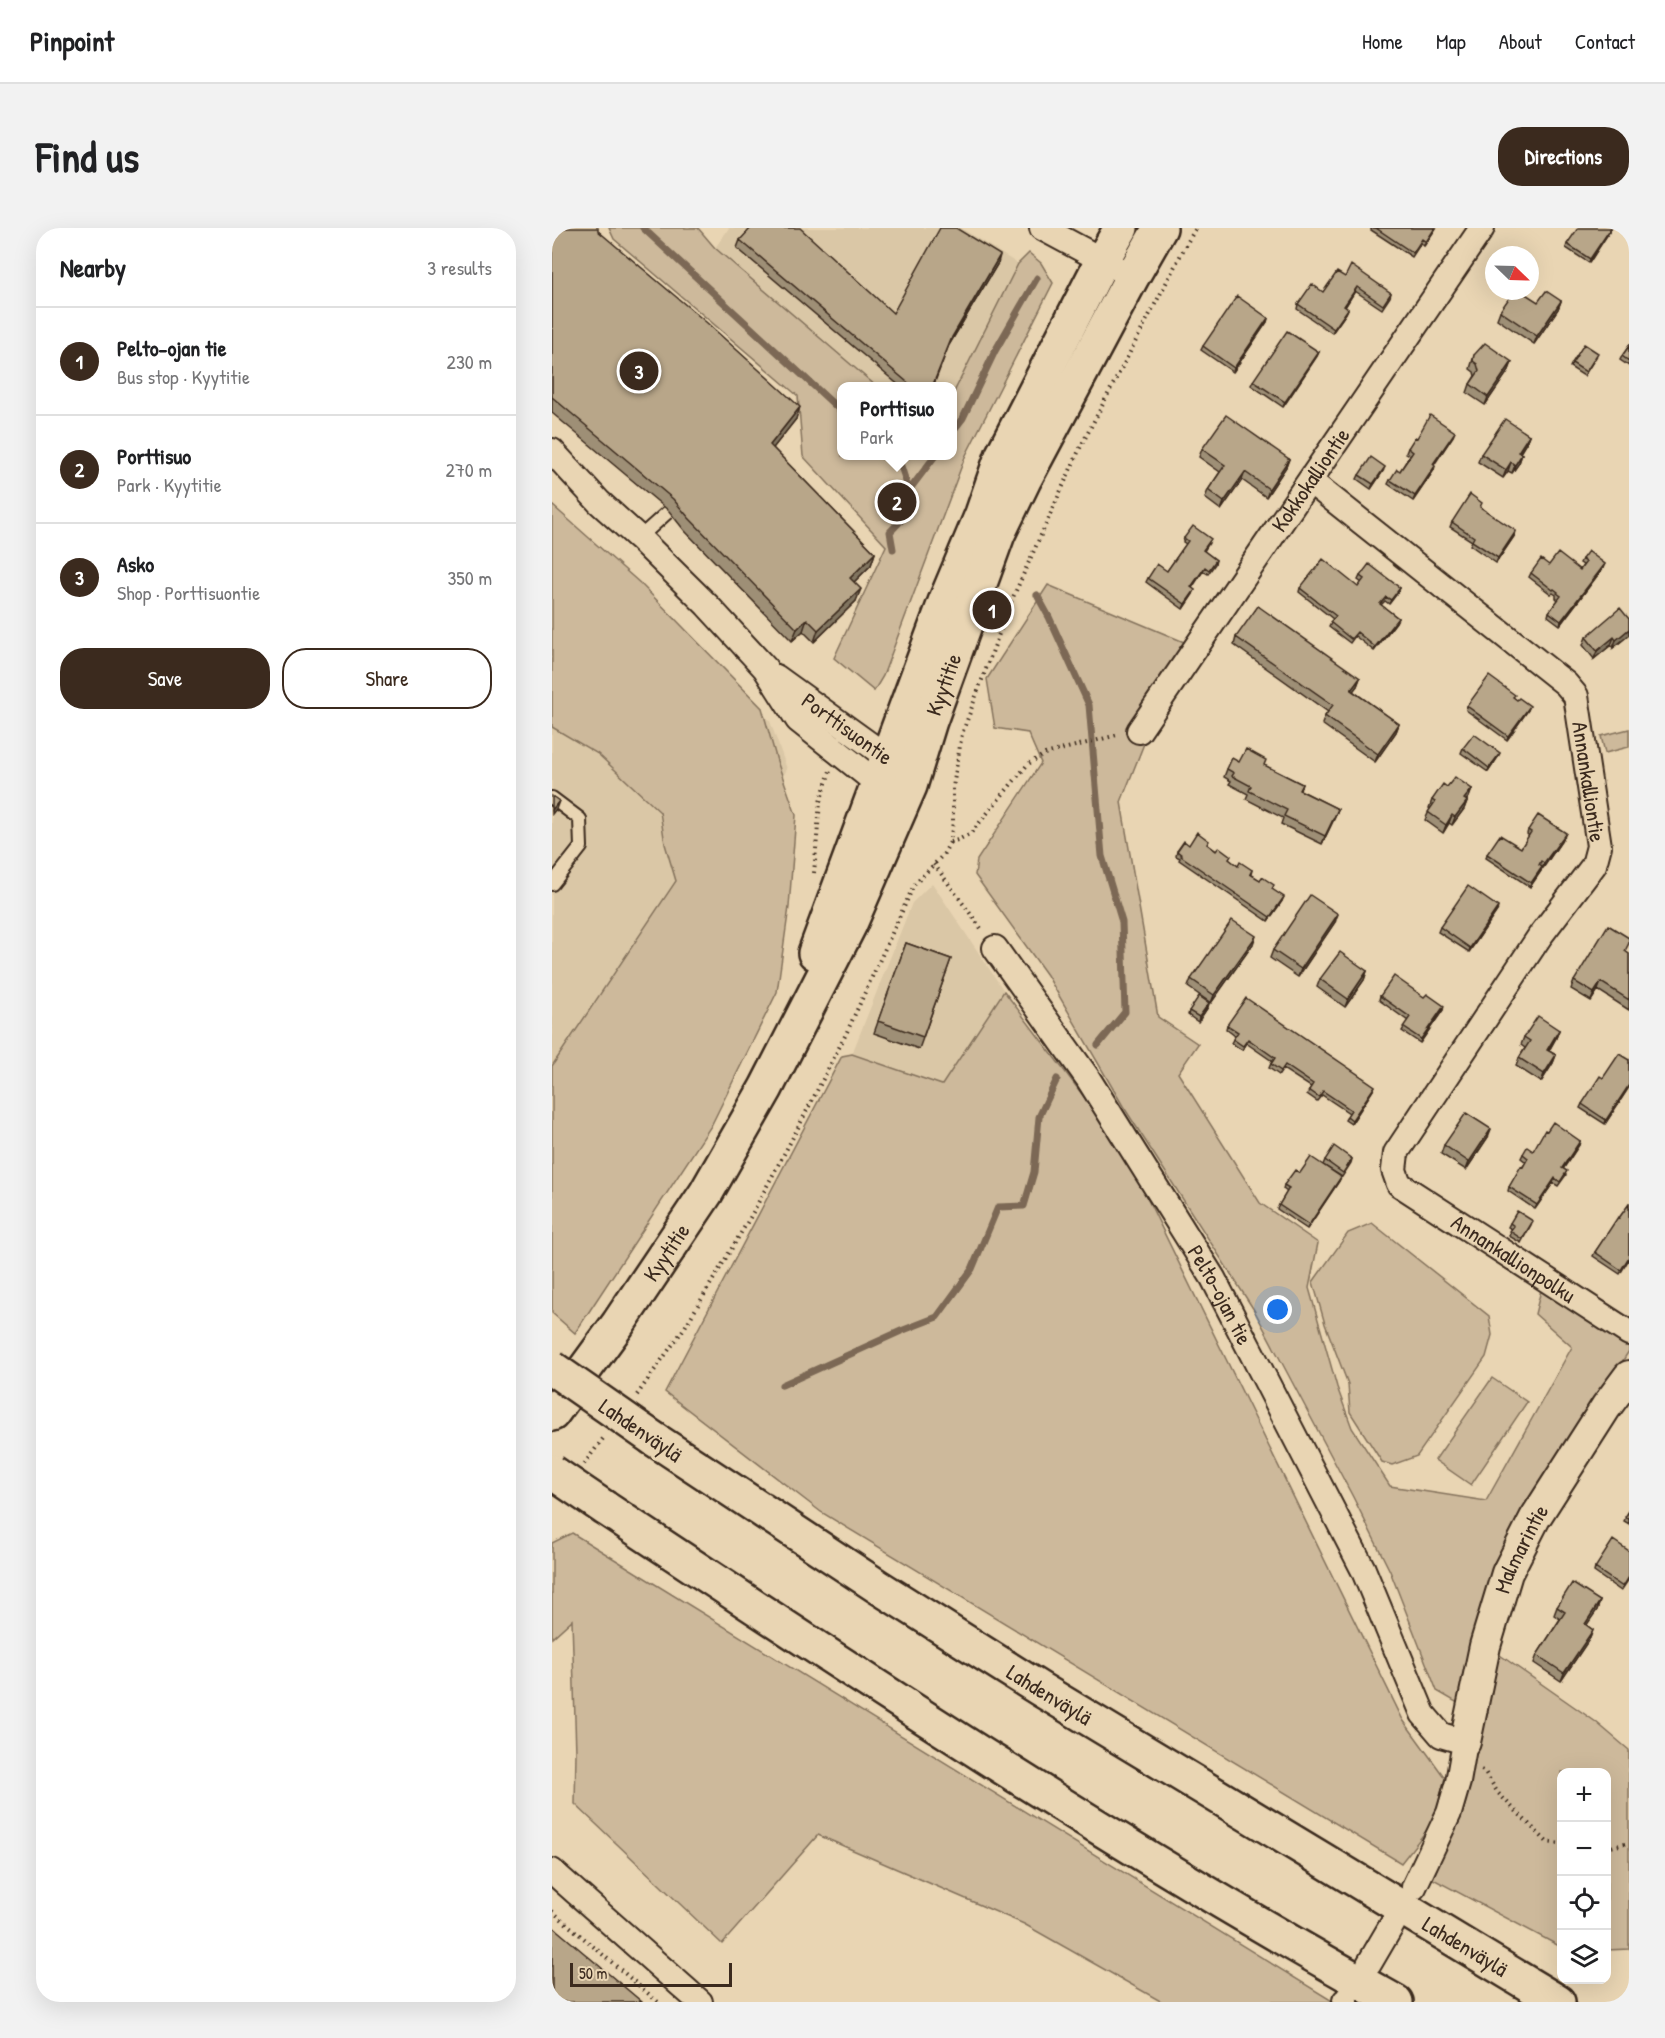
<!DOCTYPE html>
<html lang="en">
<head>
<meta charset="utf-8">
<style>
	body { margin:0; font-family:"Patrick Hand",sans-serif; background:#f2f2f2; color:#202124 }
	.controls { position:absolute; right:18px; bottom:18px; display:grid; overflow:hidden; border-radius:12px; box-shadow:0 6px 24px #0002 }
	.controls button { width:54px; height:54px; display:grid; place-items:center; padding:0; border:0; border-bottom:2px solid #e0e0e0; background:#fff; color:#202124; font:30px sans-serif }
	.compass { position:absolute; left:933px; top:18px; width:54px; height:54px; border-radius:50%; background:#fff; box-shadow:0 6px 24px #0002; rotate:113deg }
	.scale { position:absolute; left:18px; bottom:15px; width:162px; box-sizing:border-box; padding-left:6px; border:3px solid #3b2a1e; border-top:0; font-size:16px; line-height:21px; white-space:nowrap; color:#3b2a1e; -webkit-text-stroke:4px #e9d5b3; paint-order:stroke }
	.you { position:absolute; left:726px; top:1082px; width:21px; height:21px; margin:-15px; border:4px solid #fff; border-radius:50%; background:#1a73e8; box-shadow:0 0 0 9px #1a73e833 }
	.badge { display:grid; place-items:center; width:39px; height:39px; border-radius:50%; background:#3b2a1e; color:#fff; font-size:20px; font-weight:700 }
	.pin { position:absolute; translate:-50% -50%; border:3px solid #fff; box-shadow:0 2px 6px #0006 }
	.popup { position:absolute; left:285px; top:154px; width:120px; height:78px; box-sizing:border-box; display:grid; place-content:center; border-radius:12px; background:#fff; filter:drop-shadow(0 2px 4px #0005); font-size:20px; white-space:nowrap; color:#757577 }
	.popup b { font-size:22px; color:#202124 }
	.popup::after { content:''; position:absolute; left:50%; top:100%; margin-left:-12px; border:12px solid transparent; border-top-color:#fff }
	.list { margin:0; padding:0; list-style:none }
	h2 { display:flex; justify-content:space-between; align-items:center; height:78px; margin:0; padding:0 24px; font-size:26px }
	h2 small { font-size:20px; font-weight:400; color:#757577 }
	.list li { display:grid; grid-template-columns:39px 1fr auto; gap:18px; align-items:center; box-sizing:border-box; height:108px; padding:0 24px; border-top:2px solid #e0e0e0 }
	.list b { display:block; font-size:22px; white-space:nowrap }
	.list p { margin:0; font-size:20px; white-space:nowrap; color:#757577 }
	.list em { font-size:20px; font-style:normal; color:#757577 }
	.actions { display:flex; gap:12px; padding:18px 24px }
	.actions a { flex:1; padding:14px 0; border:2px solid #3b2a1e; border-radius:24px; text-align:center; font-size:21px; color:#3b2a1e }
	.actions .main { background:#3b2a1e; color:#fff }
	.icon { flex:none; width:33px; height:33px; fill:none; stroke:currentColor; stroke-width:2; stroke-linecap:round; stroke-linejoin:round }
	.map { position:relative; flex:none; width:1077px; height:1774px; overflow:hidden; border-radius:24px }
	header { display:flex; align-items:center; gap:36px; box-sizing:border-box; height:84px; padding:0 30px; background:#fff; border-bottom:2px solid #e0e0e0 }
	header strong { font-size:28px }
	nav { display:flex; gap:33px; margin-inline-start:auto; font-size:21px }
	.intro { display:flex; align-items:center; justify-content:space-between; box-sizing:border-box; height:144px; padding:0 36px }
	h1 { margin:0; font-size:42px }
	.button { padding:15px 27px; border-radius:24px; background:#3b2a1e; color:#fff; font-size:21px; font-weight:700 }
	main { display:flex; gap:36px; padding:0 36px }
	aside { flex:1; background:#fff; border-radius:24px; box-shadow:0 6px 24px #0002 }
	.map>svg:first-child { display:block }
</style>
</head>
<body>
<header>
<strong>Pinpoint</strong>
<nav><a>Home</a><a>Map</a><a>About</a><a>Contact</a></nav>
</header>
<div class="intro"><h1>Find us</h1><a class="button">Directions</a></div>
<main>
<aside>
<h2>Nearby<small>3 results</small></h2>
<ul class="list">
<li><span class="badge">1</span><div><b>Pelto-ojan tie</b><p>Bus stop · Kyytitie</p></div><em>230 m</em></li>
<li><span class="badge">2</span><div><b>Porttisuo</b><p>Park · Kyytitie</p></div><em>270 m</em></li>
<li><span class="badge">3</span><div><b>Asko</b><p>Shop · Porttisuontie</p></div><em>350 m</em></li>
</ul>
<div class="actions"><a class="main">Save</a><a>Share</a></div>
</aside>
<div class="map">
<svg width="1077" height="1774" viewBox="0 0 1077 1774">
	<rect width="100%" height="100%" fill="#e9d5b3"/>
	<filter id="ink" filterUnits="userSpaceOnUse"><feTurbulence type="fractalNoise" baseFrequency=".0167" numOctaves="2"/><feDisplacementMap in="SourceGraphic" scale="12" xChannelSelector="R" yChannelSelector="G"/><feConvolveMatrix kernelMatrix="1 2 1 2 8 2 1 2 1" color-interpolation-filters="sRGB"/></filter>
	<g filter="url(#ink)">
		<!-- built -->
		<path fill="#dac7a6" d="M177,0H409L466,36L401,166L400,158H324L163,20Z
			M131,406L218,493L235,541L6,992L0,989V487Z
			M380,655L452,763L390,857L300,826L360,675Z"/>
		<!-- green -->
		<path fill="#cdb99b" stroke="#84725c" stroke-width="1.5" d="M57,0H146L163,20L324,158H290V228H400L401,166L466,36L477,25L489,35L501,55L413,229L331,448L322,463L282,430L334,318L251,228L246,168L62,11Z
			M0,277L89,356L210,480L225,533L244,587L237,679L225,764L159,898L23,1105L0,1085V838L124,653L113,616L108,584L46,526L0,499Z
			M496,357L632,414L569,574L606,789L646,816L626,845L708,975L766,1015L757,1060L785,1159L800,1200L838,1258L934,1273L1020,1119L983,1086L990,1058L1077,1116V1123L966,1295L909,1477L885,1463L838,1343L801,1269L702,1082L571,878L495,747L423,647L425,632L489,535L476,505L443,500L435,451Z
			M1077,501V519L1053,525L1049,508Z
			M452,763L570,919L851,1492L893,1550L882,1593L849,1635L269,1284L113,1164L290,828L300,826L390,857Z
			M820,995L937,1088L940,1107L934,1129L865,1228L840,1237L830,1234L798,1184L796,1156L773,1096L761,1054L796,1005Z
			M940,1150L975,1174L919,1257L883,1232Z
			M20,1305L782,1774H610L472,1696L266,1607L170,1716L23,1576L24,1525L20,1392L0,1410V1315Z
			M945,1425L1044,1494L1077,1522V1721L1055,1722L1054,1544H1010L1009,1719L881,1651L914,1562Z"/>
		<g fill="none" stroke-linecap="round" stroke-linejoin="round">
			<!-- stream -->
			<path stroke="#7b6854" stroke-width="7" d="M91,0L290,184
				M400,204L411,190L443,123L485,50
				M358,261L383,228
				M341,321L338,304L355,286L361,275L347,232L342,228
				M485,367L497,389L537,477L550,628L570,694L573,784L546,817
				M230,1157L349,1103L385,1089L420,1041L446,979L472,978L482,944L487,889L505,851"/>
			<!-- service casing -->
			<g stroke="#3b2a1e" stroke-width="16">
				<path id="service" d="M87,310L128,273
					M0,570L28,591L29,619L0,656"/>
			</g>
			<!-- minor casing -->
			<g stroke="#3b2a1e" stroke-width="28">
				<g id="minor">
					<path d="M490,0L565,40"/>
					<path d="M0,223L47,274L87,310L155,377L213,440L246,492L325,555L341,557"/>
					<path id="s1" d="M758,253L1014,456L1024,468L1045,605L1047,618L1042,637L988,708L844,925L842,942L847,956L1077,1105"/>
					<path id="s2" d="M224,449L335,529L344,540"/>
					<path id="s3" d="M587,503L930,0"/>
					<path id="s4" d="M443,720L535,849L661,1050L811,1341L871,1486L889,1507L913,1514L906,1554L897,1585L862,1659"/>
					<path d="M0,1643L148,1774"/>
					<path d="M817,1736L841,1695"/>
					<path d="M793,1774V1773"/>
				</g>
			</g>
			<!-- tertiary casing -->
			<g stroke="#3b2a1e" stroke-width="34">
				<g id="tertiary">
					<path id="s5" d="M913,1514L933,1418L955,1345L983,1290L1054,1179L1077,1148"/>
				</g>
			</g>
			<!-- secondary casing -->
			<g stroke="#3b2a1e" stroke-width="38">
				<g id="secondary">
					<path d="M263,725L393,374L430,286L450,228L550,33L569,0"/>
					<path id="s6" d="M0,1186L66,1096L154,965L214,860L298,696L358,558L378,493L446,306L472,252L580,49L608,0"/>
				</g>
			</g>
			<!-- motorway casing -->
			<g stroke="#3b2a1e" stroke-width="38">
				<g id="motorway">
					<path id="s7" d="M102,1211L325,1358L488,1461L1006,1774"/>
					<path d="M53,1280C312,1452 572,1623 844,1774"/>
				</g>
			</g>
			<!-- path -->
			<path stroke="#3b2a1e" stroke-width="4" stroke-dasharray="1.5 4.5" stroke-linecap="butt" d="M398,614L406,612L419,605L476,536L493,526L565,507
				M382,636L431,703
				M262,645L268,574L278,543
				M85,1167L133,1099L199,988L248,896L294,806L362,657L391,627L398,614L401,594V559L410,506L458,376L529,218L635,15L644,0
				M32,1236L53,1208
				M929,1542L933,1544L946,1565L995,1614L1010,1616
				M1054,1620L1077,1615
				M0,1683L106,1774"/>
			<!-- service -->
			<use href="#service" stroke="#e9d5b3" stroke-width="12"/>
			<!-- minor -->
			<use href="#minor" stroke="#e9d5b3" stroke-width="24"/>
			<!-- tertiary -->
			<use href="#tertiary" stroke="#e9d5b3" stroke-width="30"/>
			<!-- secondary -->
			<use href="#secondary" stroke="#e9d5b3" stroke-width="33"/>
			<!-- motorway -->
			<use href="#motorway" stroke="#e9d5b3" stroke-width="33"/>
			<!-- motorway-bridge casing -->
			<g stroke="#3b2a1e" stroke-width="38" stroke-linecap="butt">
				<path id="motorway-bridge" d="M0,1140L102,1211
					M0,1244L53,1280"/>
			</g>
			<!-- motorway-bridge -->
			<use href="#motorway-bridge" stroke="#e9d5b3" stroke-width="33"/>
		</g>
		<!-- wall -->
		<path fill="#9e8f76" stroke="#3b2a1e" stroke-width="1.5" d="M0,0L46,3L244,191L221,220L323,325L319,337L302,354L304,373L262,414L251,403L240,413L132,302L117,283L0,185Z
			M819,0H884L872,18L869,15L860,29L819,2Z
			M1059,0L1037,35L1014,20L1015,16Z
			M188,12L341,85L446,35L397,117L381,159H349L185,20Z
			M793,49L839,65L838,69L830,81L803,63L793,79L796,81L794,85L780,105L745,81L746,76L771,64Z
			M1009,73L1006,81L982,116L945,91L948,83L986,74Z
			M716,90L715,94L681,144L649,122L651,118Z
			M1077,118V138L1068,132L1070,128Z
			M767,124L765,128L731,179L699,157L701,153Z
			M922,127L960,134L957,142L933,177L915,165L918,156L923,148L922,144L918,141Z
			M1044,129L1032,148L1018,139L1020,135Z
			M977,207L974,215L968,225L970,226L967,235L960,245L956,243L951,250L926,234L929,226Z
			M901,208L882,237V242L861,273L836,256L838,252L848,243L858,227L854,225L856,220L865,210Z
			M650,221L737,231L734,239L714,269L690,252L669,282L653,270L656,262L668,244L647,229Z
			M831,243L819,261L805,251L807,247Z
			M929,279L963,307L944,335L918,317L920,313L898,299L900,294Z
			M632,310L657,315L652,323L664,332L663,336L656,346L651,343L640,360L641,366L631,381L594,354L596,350L615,343L634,316L631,314Z
			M1030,331L1051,340L1008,397L996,388L997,384L1006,372L1004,370V367L1001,365L999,366L977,349L979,345L997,337L1028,342L1031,337L1028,335Z
			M808,348L848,360L846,364L837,376L833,373L829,377L846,390L844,394L822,423L803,408L798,415L777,399L781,391L747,364L748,360L806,359L810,355L806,352Z
			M448,374L451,375L445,391L442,389Z
			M1077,391V407L1061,420L1059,417L1042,431L1031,417L1034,409Z
			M684,409L808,450L805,458L801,463L847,496L844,504L823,534L770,496L773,488L776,484L682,417Z
			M962,470L976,482L955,512L914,482L915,478Z
			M911,520L946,529L936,544L909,525Z
			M687,534L712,537L750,556L748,562L786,581L783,589L770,616L729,596L731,590L694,571L696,566L677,556L679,553L672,549L675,541Z
			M895,559L920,561L917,569L914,573H915L912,581L900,597L897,595L891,605L873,592L878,581L877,580L880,572Z
			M976,602L1012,609L991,640L990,639L989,643L978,659L934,630L935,626L969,620L977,608L975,606Z
			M637,617H656L686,638L700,642L699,646L721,662L730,673L716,693L627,632L628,630L624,628L625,623Z
			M945,683L917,724L886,704L888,699Z
			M783,694L746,749L718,730L721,722Z
			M354,715L399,731L367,821L322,805Z
			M701,716L659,775L636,759L639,751Z
			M1074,724L1077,726V782L1046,762L1039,773L1019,761L1022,753Z
			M815,743L812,752L793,779L765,759L768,751Z
			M828,768L891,782L868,815L850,803L856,793L827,772Z
			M657,775L656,779L646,794L636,787L637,783Z
			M675,797L821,862L799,896L793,892L797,885L770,867L765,873L755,866L759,859L731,841L727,847L717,840L720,833L694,815L690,822L679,815L683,808L674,801Z
			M1007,802L1004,810L997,823L1004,827L1001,835L989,854L964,838L967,830L973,820L969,817L972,809Z
			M1077,832V859L1053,896L1028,880L1030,876L1051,850Z
			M936,909L914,942L889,926L892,917Z
			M1028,913L1027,917L1011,941L1014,947L1006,958L1001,955L983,981L956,963L957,959L974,934L969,930L971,926Z
			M800,931L799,935L790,949L771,937L773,932Z
			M748,945L789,949L787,953L755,1001L725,981L727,977L735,964L731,961L732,957Z
			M1077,976V1031L1068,1046L1041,1028L1043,1024Z
			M958,995L979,997L969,1015L957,1008L960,1001L956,999Z
			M1077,1283V1296L1072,1293Z
			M1043,1340L1077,1351L1069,1363L1042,1344Z
			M1048,1373L1045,1382L1034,1397L1041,1402L1038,1410L1009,1453L982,1435L985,1427L1008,1391L1002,1387L1005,1379Z"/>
		<!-- shaded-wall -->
		<path fill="#817460" stroke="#3b2a1e" stroke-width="1.5" d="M883,0H884L872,18L874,14Z
			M1059,0L1058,3L1037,35L1038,31Z
			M448,27L446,35L397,117L400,109Z
			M805,59L803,63L791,82L792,78Z
			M1009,73L1006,81L982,116L985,108Z
			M796,81L794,85L780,105L782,101Z
			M716,90L715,94L681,144L682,140Z
			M767,124L765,128L731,179L733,174Z
			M960,134L957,142L933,177L936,169Z
			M248,179L244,191L214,229L218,217Z
			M903,204L901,208L879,240L881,236Z
			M977,207L974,215L963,232L966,224Z
			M970,226L967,235L960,245L963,237Z
			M737,231L734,239L714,269L717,261Z
			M959,234L956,243L951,250L954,242Z
			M883,238L882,242L861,273L863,268Z
			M833,239L831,243L819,261L821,256Z
			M693,244L690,252L669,282L672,274Z
			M964,303L963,307L944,335L946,330Z
			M323,325L319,337L294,362L298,350Z
			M1053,336L1051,340L1008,397L1009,393Z
			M653,339L651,343L637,363L639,359Z
			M848,360L846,364L837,376L839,372Z
			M309,361L304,373L262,414L266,402Z
			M643,362L641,366L631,381L633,376Z
			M846,390L844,394L822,423L823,419Z
			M255,391L251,403L240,413L245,401Z
			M1077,401V407L1061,420L1064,412Z
			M1062,409L1059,417L1042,431L1045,423Z
			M808,450L805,458L796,470L799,462Z
			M978,478L976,482L955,512L956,508Z
			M847,496L844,504L823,534L826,526Z
			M948,525L946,529L936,544L937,540Z
			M920,561L917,569L909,579L912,571Z
			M7,573L4,581L0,586V582Z
			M915,573L912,581L900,597L903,589Z
			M786,581L783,589L770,616L773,608Z
			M900,587L897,595L891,605L894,597Z
			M1014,605L1012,609L991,640L992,635Z
			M990,639L989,643L978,659L979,655Z
			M732,669L730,673L716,693L718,689Z
			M946,679L945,683L917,724L918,720Z
			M786,686L783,694L746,749L749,741Z
			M704,708L701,716L659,775L662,767Z
			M815,743L812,752L793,779L796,771Z
			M1049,754L1046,762L1039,773L1042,765Z
			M657,775L656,779L646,794L647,789Z
			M892,778L891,782L868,815L869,811Z
			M1007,802L1004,810L992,830L995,822Z
			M1004,827L1001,835L989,854L992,846Z
			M1077,857V859L1053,896L1054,892Z
			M823,858L821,862L799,896L800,892Z
			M939,901L936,909L914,942L917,934Z
			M1028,913L1027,917L1009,944L1010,940Z
			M789,949L787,953L755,1001L757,997Z
			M1003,950L1001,955L983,981L985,977Z
			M1048,1373L1045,1382L1030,1404L1033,1396Z
			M1041,1402L1038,1410L1009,1453L1012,1445Z"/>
		<!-- building -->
		<path fill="#b8a689" stroke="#3b2a1e" stroke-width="1.5" d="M0,0H46V3L154,94L248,179L218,217L323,325L298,350L309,361L266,402L255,391L245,401L137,290L121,271L0,169Z
			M199,0H248L341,85L388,0H404L448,27L400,109L380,159H361L188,12Z
			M824,0H883L874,14L870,11L861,25Z
			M1026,0H1059L1038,31L1015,16Z
			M799,37L839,65L831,77L805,59L792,78L796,81L782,101L746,76L760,56L771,64L785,44L793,49Z
			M962,63H969L986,74L994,63L1009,73L985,108L948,83Z
			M685,68L716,90L682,140L651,118Z
			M735,103L767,124L733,174L701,153Z
			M933,115L960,134L936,169L918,156L927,143L925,136L921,133L922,127Z
			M1032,116L1046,125L1034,144L1020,135Z
			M1077,118V133L1070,128Z
			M674,187L737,231L717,261L693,244L672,274L656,262L673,237L650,221Z
			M878,187L903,204L881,236L883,238L863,268L838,252L845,241L848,243L861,224L856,220L863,209L865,210Z
			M953,191L977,207L966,224L970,226L963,237L959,234L954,242L929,226Z
			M819,229L833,239L821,256L807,247Z
			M918,266L930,275L928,279L964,303L946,330L920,313L922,309L900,294Z
			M641,298L659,311L651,322L664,332L657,342L653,339L639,359L643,362L633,376L596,350L605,336L615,343L636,313L632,310Z
			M1036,323L1053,336L1009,393L997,384L1009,368L1005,365L1006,364L1002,361L1001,362L979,345L989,331L997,337L1006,325L1028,342L1034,334L1030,331Z
			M771,331L806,359L812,351L808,348L817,336L848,360L839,372L834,369L828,376L846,390L823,419L805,404L799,411L778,394L784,388L748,360Z
			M448,374L451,375L446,387L443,385Z
			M706,378L808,450L799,462L847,496L826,526L773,488L781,477L684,409Z
			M1068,380L1077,391V401L1064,412L1062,409L1045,423L1034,409Z
			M937,448L963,467L961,469L965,472L967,470L978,478L956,508L915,478Z
			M922,506L948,525L937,540L911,520Z
			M694,521L714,532L712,537L750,556L747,562L786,581L773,608L732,588L735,582L697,563L699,558L680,548L682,545L675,541L680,530L687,534Z
			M903,549L920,561L912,571L915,573L903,589L900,587L894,597L876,584L883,574L880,572L891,556L895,559Z
			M0,568L7,573L0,582Z
			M986,587L1014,605L992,635L989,633L987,637L990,639L979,655L935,626L948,607L969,620L979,604L976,602Z
			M645,604L657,613L655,616L664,623L667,619L679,628L677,631L686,638L688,634L700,642L698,646L708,652L710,649L722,657L720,661L732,669L718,689L629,628L630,627L625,623L632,613L637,617Z
			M916,658L946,679L918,720L888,699Z
			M758,667L786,686L749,741L721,722Z
			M680,692L704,708L662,767L639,751Z
			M1056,697L1077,710V715L1073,723L1077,726V772L1049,754L1042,765L1022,753Z
			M354,715L399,731L371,809L326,793Z
			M788,724L815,743L796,771L768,751Z
			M842,748L872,769L875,766L892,778L869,811L851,799L858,789L828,768Z
			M647,768L657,775L647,789L637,783Z
			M694,770L823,858L800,892L795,888L799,882L771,863L767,869L757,862L761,856L733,837L729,843L719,836L723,830L696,811L691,818L681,811L686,804L675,797Z
			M986,788L1007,802L995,822L1004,827L992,846L967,830L978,813L972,809Z
			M1067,826L1077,832V857L1054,892L1030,876L1048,848L1051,850Z
			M914,885L939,901L917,934L892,917Z
			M1001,894L1028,913L1010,940L1015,943L1008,954L1003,950L985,977L957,959L969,938L971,939L976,930L971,926L975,919L981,923L993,902L995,903Z
			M782,918L800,931L791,945L773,932Z
			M759,929L789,949L757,997L727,977L737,960L732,957L743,942L748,945Z
			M1077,976V1029L1069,1042L1043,1024L1066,989L1067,990Z
			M965,983L981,993L970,1011L958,1003L962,998L958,995Z
			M1077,1283V1291L1073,1289Z
			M1061,1312L1077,1323V1349L1071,1359L1043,1340Z
			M1020,1355L1048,1373L1033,1396L1041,1402L1012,1445L985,1427L1013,1384L1005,1379Z
			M0,1698L90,1774H0Z"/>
	</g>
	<g text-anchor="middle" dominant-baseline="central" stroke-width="6" stroke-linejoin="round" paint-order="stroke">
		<!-- street labels -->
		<g font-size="22" fill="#3b2a1e" stroke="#e9d5b3">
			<text stroke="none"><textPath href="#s3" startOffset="304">Kokkokalliontie</textPath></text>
			<text stroke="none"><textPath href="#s6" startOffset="832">Kyytitie</textPath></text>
			<text stroke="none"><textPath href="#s2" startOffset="88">Porttisuontie</textPath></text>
			<text stroke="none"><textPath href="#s1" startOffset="429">Annankalliontie</textPath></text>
			<text stroke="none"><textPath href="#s6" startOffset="198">Kyytitie</textPath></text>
			<text stroke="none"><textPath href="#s1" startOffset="1032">Annankallionpolku</textPath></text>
			<text stroke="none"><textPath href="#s4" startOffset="414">Pelto-ojan tie</textPath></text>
			<text transform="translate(89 1202) rotate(34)">Lahdenväylä</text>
			<text stroke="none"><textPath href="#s5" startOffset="202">Malmarintie</textPath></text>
			<text stroke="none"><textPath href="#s7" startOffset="471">Lahdenväylä</textPath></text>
			<text stroke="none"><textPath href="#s7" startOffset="957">Lahdenväylä</textPath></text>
		</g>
	</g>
</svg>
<div class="controls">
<button>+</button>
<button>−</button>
<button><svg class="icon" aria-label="locate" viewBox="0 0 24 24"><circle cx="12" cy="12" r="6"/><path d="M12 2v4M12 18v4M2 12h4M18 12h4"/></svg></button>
<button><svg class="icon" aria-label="layers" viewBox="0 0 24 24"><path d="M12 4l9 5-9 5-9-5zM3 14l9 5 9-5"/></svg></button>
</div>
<svg class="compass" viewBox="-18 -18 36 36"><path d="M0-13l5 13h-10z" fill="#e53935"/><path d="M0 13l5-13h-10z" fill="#757577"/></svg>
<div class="scale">50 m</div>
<div class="you"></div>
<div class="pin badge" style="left:440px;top:382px">1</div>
<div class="pin badge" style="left:345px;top:274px">2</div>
<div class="popup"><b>Porttisuo</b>Park</div>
<div class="pin badge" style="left:87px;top:143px">3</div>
</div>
</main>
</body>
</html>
